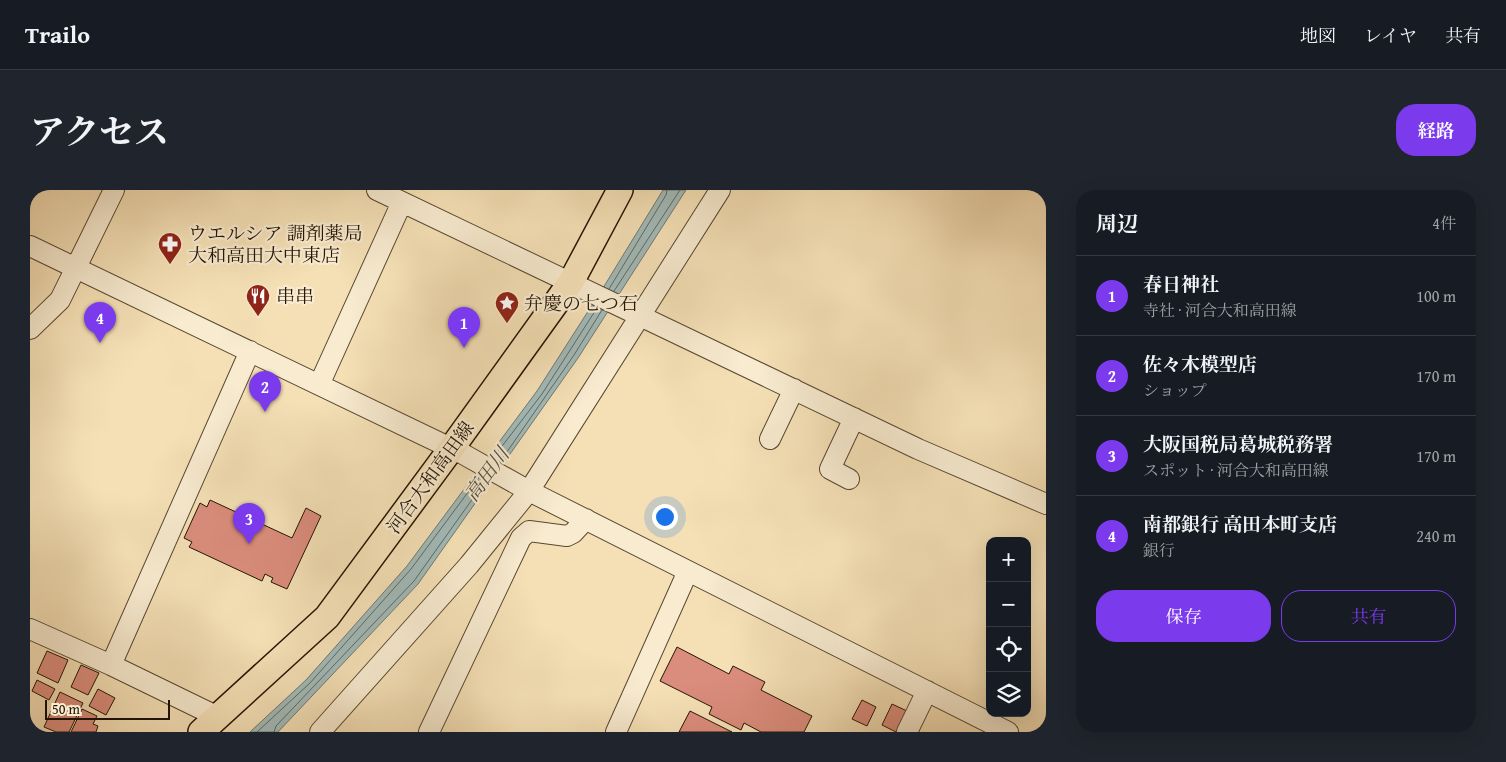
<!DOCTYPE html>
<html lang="ja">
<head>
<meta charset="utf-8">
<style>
	body { margin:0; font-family:"Gentium Book Plus","Noto Serif JP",serif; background:#20242c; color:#f1f3f6 }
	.controls { position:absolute; right:15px; bottom:15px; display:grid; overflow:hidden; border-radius:10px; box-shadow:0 5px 20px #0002 }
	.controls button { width:45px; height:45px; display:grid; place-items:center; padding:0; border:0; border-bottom:1px solid #363941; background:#171b24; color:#f1f3f6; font:25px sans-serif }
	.scale { position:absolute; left:15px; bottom:12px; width:125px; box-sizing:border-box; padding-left:5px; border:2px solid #241403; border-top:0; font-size:14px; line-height:18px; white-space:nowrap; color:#241403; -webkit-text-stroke:4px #f8ebd0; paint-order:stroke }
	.you { position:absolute; left:634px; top:326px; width:18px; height:18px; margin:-12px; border:4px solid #fff; border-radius:50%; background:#1a73e8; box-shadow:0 0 0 8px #1a73e833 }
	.badge { display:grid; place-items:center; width:32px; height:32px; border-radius:50%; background:#7c3aed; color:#fff; font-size:16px; font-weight:700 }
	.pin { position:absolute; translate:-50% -41px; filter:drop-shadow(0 1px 2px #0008) }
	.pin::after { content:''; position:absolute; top:26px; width:18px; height:15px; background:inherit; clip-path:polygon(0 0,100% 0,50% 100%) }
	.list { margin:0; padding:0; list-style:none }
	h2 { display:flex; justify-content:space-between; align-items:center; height:65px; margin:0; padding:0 20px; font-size:21px }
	h2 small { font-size:16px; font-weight:400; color:#9ea1a6 }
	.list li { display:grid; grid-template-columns:32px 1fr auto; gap:15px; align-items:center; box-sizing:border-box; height:80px; padding:0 20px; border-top:1px solid #363941 }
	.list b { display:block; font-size:19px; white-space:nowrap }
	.list p { margin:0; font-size:16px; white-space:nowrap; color:#9ea1a6 }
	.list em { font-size:16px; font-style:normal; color:#9ea1a6 }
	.actions { display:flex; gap:10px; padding:15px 20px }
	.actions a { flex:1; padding:11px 0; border:1px solid #7c3aed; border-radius:20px; text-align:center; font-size:18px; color:#7c3aed }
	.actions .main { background:#7c3aed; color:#fff }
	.icon { flex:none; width:28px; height:28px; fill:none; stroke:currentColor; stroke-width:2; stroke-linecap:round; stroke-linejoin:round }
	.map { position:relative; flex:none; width:1016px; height:542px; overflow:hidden; border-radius:20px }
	header { display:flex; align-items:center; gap:30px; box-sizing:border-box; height:70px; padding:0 25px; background:#171b24; border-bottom:1px solid #363941 }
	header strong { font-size:24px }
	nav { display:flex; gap:28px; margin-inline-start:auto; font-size:18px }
	.intro { display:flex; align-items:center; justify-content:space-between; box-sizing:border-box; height:120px; padding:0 30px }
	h1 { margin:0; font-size:35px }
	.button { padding:12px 22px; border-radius:20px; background:#7c3aed; color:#fff; font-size:18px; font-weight:700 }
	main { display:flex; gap:30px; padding:0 30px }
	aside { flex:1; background:#171b24; border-radius:20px; box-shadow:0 5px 20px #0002 }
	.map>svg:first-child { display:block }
</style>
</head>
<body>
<header>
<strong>Trailo</strong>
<nav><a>地図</a><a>レイヤ</a><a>共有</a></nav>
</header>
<div class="intro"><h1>アクセス</h1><a class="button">経路</a></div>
<main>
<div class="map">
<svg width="1016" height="542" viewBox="0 0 1016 542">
	<rect width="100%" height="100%" fill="#f5e0b6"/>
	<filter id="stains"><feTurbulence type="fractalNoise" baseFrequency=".004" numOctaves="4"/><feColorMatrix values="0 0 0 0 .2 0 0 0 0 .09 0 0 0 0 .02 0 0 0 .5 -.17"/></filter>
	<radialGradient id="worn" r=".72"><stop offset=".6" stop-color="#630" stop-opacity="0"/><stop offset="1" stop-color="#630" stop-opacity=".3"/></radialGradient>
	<!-- water -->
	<path fill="#a1bab9" stroke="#6f7870" d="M633,0H656L548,168L388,394L248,542H220L276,490L377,376L507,201L573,98Z"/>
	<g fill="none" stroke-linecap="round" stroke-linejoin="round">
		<!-- shore -->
		<path stroke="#62675e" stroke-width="1" d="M579,99L636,5L637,0
			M584,101L650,0
			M463,268L512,204L567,118
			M470,272L544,165L572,120
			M227,542L280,493L381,379L450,286
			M244,542L246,536L384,391L456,290"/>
	</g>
	<!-- building -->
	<path fill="#db8d7d" stroke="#241403" d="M180,310L262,348L276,318L291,326L257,399L241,392L243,388L235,384L232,391L159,357L162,352L154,348L170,313L177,317Z
		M647,457L699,484L703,476L735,492L731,500L782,526L774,542H731L714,533L711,540L679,524L682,517L630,491Z
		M17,461L38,470L28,493L7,483Z
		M51,475L69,483L58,505L41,497Z
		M7,490L25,499L19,510L2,501Z
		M68,499L85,508L76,525L59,516Z
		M30,502L53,513L39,542H26L14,537Z
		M832,510L846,517L837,536L822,529Z
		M862,514L877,521L866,542L852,535Z
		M52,519L67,526L63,534L68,536L66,542H41Z
		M660,521L702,542H649Z"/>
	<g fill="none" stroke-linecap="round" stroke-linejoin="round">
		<!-- minor casing -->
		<g stroke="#584730" stroke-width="22">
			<path id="minor" d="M347,0L888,259L1016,314
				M0,56L433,264L499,301L978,542
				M0,139L30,110L84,0
				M289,195L372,12
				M740,249L764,199
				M819,289L800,279L824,228
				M0,439L81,475L188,527
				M81,475L220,161
				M290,542L439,375L499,301L690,0
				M399,542L491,348L499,341L537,346L543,343L556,329
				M586,542L658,381
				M877,542L897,501"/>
		</g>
		<!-- major casing -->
		<g stroke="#241403" stroke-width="28">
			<path id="major" d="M171,542L297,427L421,259L541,92L590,0"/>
		</g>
		<!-- minor -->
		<use href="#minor" stroke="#f8ebd0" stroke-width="20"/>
		<!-- major -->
		<use href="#major" stroke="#f5e0b6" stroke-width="25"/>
	</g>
	<!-- icons -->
	<defs>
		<g id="pharmacy-pin" transform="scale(1.25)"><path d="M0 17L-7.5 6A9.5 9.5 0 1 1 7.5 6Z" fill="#8f2418" stroke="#f8ebd0"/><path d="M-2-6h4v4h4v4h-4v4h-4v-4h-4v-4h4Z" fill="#fff"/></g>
		<g id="restaurant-pin" transform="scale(1.25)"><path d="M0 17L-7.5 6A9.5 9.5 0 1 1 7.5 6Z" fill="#8f2418" stroke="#f8ebd0"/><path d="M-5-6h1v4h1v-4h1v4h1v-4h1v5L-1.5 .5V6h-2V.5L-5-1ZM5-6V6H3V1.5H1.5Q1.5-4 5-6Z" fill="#fff"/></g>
		<g id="sight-pin" transform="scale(1.25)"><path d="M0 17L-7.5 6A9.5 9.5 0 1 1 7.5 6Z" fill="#8f2418" stroke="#f8ebd0"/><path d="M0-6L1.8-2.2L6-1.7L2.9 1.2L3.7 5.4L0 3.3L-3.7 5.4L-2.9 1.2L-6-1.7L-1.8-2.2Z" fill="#fff"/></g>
	</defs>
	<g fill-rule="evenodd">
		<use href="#pharmacy-pin" x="140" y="54"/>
		<use href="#restaurant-pin" x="228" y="106"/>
		<use href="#sight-pin" x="477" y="113"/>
	</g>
	<g text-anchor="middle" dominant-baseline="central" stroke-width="4.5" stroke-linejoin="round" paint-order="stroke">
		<!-- poi labels -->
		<g font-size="19" fill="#241403" stroke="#f8ebd0" text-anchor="start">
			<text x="158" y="43">ウエルシア 調剤薬局<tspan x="158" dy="22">大和高田大中東店</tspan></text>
			<text x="246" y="106">串串</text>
			<text x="494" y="113">弁慶の七つ石</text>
		</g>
		<!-- street labels -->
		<g font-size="19" fill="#241403" stroke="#f8ebd0">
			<text transform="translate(400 287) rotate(-54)">河合大和高田線</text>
		</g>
		<!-- water labels -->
		<g font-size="20" font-style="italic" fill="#504e43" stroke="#f8ebd0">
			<text transform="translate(456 284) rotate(-54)">高田川</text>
		</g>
	</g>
	<rect width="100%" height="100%" filter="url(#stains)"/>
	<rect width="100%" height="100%" fill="url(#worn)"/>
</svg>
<div class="controls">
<button>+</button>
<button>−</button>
<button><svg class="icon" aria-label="locate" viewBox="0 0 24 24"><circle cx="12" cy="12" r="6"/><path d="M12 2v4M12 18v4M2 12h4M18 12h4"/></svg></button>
<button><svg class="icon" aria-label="layers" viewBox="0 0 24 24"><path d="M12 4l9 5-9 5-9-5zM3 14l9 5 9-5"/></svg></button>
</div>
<div class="scale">50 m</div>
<div class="you"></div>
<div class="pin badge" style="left:434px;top:158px">1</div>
<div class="pin badge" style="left:235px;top:222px">2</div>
<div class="pin badge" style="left:219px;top:354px">3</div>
<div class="pin badge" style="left:70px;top:153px">4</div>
</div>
<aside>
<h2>周辺<small>4件</small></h2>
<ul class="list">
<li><span class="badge">1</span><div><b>春日神社</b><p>寺社 · 河合大和高田線</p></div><em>100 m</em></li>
<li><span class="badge">2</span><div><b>佐々木模型店</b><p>ショップ</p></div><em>170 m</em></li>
<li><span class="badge">3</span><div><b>大阪国税局葛城税務署</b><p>スポット · 河合大和高田線</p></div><em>170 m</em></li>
<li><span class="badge">4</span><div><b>南都銀行 高田本町支店</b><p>銀行</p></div><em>240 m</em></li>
</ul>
<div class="actions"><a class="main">保存</a><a>共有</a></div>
</aside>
</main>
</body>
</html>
